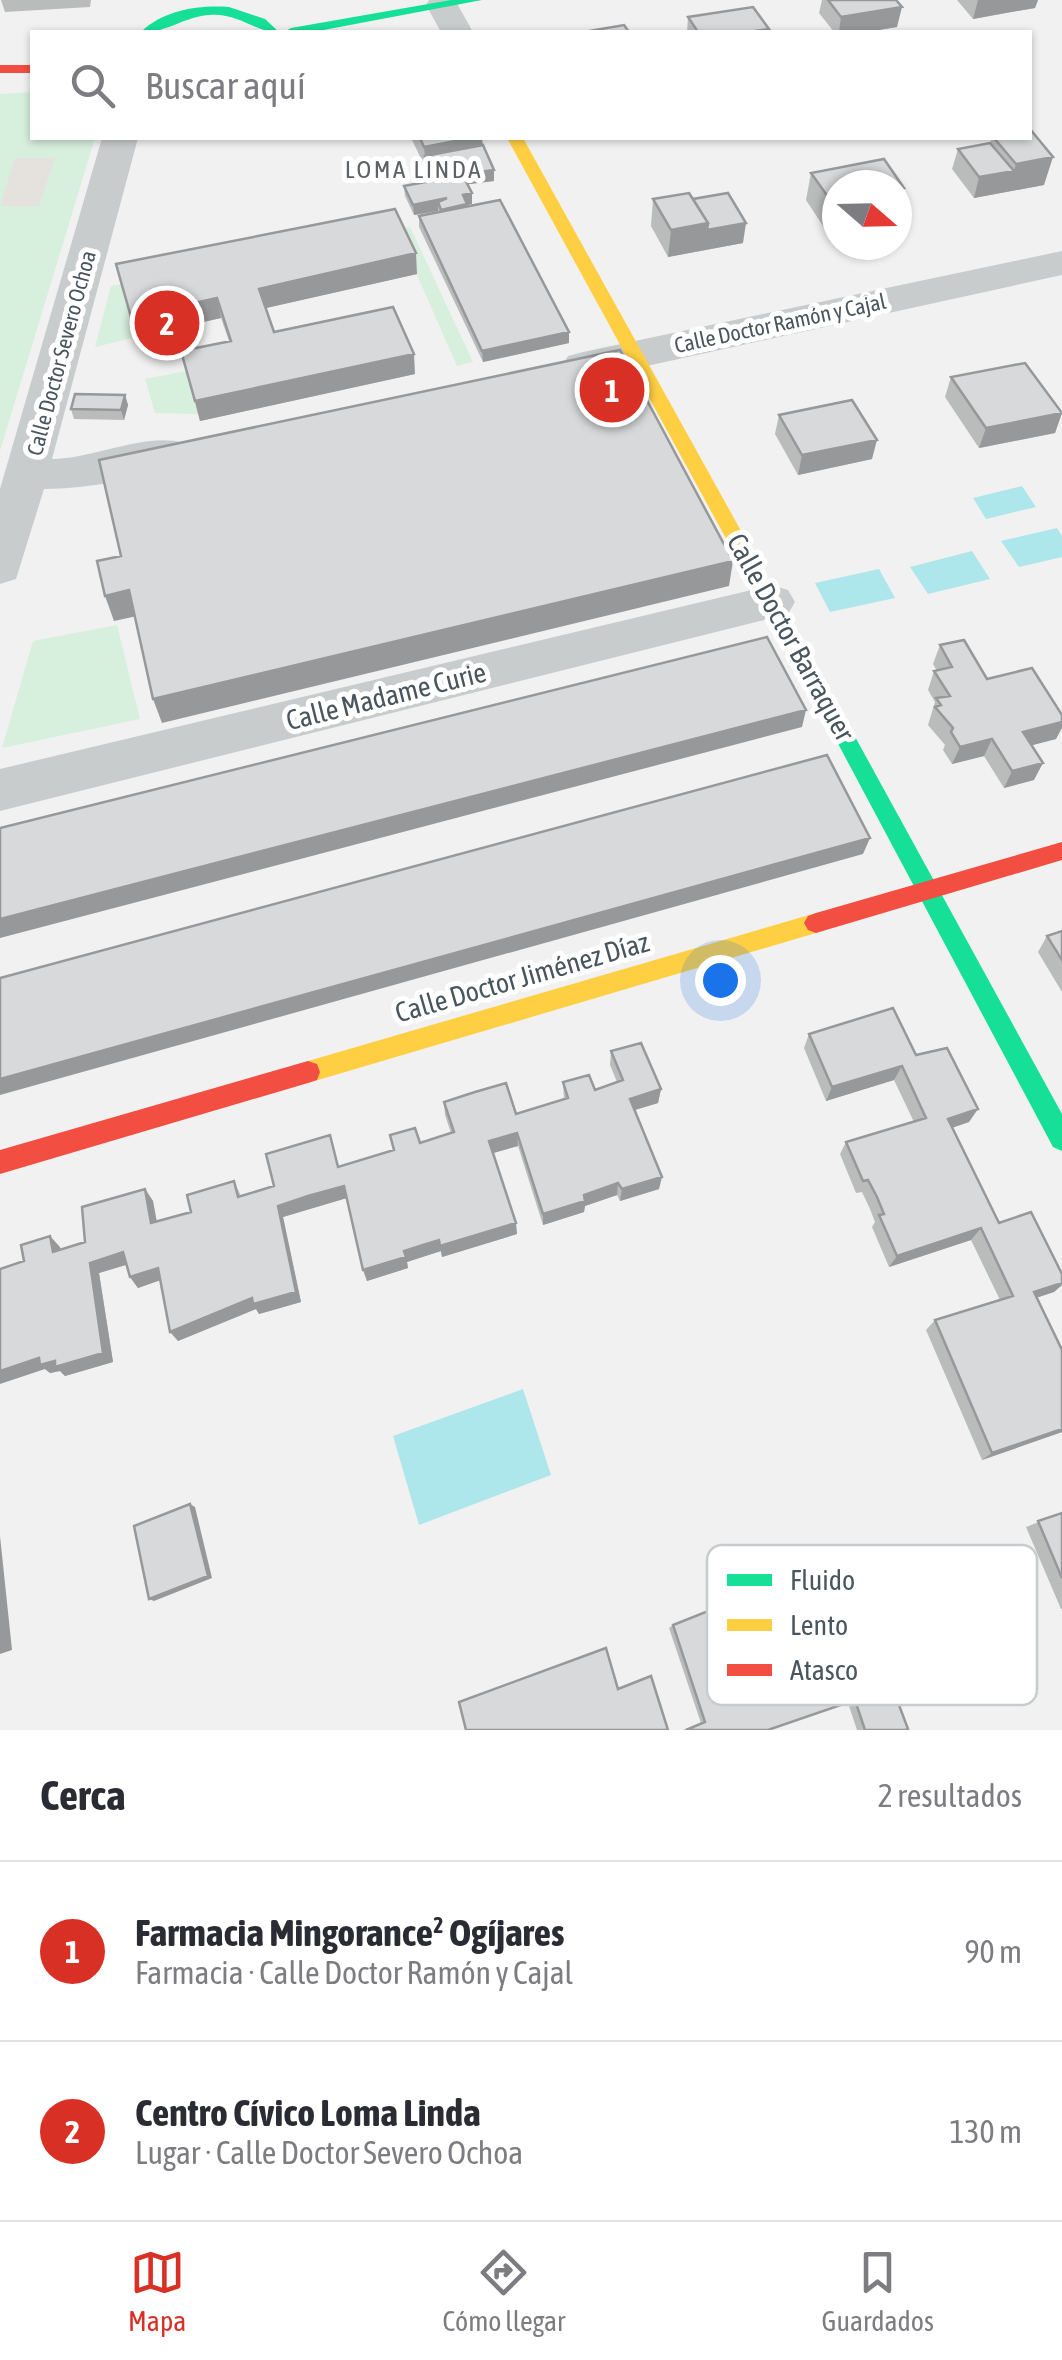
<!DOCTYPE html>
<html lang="es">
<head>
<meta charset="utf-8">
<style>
	body { margin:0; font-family:"Asap Condensed",sans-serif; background:#f7f7f7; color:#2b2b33 }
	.compass { position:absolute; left:822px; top:170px; width:90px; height:90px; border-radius:50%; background:#fff; box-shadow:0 2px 8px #0004; rotate:110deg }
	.you { position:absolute; left:720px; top:980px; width:35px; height:35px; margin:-25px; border:8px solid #fff; border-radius:50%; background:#1a73e8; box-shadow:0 0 0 15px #1a73e833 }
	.badge { display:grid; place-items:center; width:65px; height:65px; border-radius:50%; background:#d93025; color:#fff; font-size:32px; font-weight:700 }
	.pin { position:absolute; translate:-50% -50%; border:5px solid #fff; box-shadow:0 2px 10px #0006 }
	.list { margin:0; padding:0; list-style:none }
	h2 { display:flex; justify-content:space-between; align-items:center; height:130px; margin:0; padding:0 40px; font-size:42px }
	h2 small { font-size:32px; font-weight:400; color:#7c7c81 }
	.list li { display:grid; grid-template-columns:65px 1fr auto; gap:30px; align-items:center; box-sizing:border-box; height:180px; padding:0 40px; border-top:2px solid #e1e1e2 }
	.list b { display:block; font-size:38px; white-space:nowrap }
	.list p { margin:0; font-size:32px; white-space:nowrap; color:#7c7c81 }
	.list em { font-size:32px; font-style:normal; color:#7c7c81 }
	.icon { flex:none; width:55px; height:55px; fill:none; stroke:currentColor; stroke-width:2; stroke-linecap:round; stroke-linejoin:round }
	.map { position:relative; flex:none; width:1062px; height:1730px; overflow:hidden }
	.search { position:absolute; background:#fff; box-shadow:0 2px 8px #0004; left:30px; right:30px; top:30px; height:110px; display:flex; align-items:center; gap:25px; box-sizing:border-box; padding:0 35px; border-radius:0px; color:#7c7c81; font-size:38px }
	.sheet { height:490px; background:#fff }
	nav { display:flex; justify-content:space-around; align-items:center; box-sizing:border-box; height:140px; border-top:2px solid #e1e1e2; background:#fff; font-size:28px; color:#7c7c81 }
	nav a { display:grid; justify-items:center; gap:5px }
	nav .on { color:#d93025 }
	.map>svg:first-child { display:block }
</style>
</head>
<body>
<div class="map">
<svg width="1062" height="1730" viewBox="0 0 1062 1730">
	<rect width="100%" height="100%" fill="#f2f1f1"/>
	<!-- green -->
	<path fill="#d7efdd" d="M32,92V138H95L0,451V94Z
		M410,227L473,362L457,366L397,230Z
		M122,284L137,337L95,347L111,286Z
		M186,371L199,414L155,413L145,379Z
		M117,625L140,719L2,748L33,641Z"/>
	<!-- sand -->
	<path fill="#e5e2de" d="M15,158H55L39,206H0Z"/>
	<!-- water -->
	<path fill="#ade6eb" d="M1022,486L1036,507L986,519L973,498Z
		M1057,528L1062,536V557L1019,567L1001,541Z
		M972,551L990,579L928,594L910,567Z
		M879,569L895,598L830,612L815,583Z
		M523,1389L551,1475L419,1525L393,1436Z"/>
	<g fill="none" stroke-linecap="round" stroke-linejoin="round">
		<!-- street -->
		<path fill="#c9cccd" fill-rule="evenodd" d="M429,0H455L473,32H441L426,5Z
			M102,138H138L52,459C94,459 145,432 184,443L191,454L184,465C139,478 91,489 44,489L16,579L0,584V489Z
			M1062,251V275L583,380L568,376L562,366L568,356L583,352Z
			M772,585L788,590L795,602L788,614L0,811V769Z"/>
		<!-- fast -->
		<path fill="#16e098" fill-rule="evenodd" d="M451,0H482L313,32H284L291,28Z
			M229,7L265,19L279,32C256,33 239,13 210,15C185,16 165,34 141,32C164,10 198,5 229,7Z
			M829,700L836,702L1062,1114V1151L1053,1147L819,708Z"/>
		<!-- slow -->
		<path fill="#ffcf43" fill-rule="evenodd" d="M507,138H523L836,702L839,708L836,714H822Z
			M816,913L824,916L828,923L824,930L816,933L308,1083L299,1080L296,1072L299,1064L308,1061Z"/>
		<!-- jam -->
		<path fill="#f24e42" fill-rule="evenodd" d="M0,65H32V73H0Z
			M1062,842V860L816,933L808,930L804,923L808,916L816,913Z
			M308,1061L317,1064L320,1072L317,1080L308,1083L0,1174V1150Z"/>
	</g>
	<!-- wall -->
	<path fill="#babbbb" d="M1,0H91L90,7L5,12Z
		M822,0H896L897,27L866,32H834L819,13Z
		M957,0H1038L1035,8L973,19Z
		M688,17L769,32H687Z
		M411,138H482L483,145L494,181L467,184L472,193V204L467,205V207L569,343L483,362L419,227V216L438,212V211L414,215L405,196L404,186L432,181Z
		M992,138H1030L1044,185L974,198L952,169L958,149L990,143Z
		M884,159L904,188L898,216L897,185H837V226L825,229L806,200L811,173Z
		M653,199H693L743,243L668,257L651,226Z
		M116,264L417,274L265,308L274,332L415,374L200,421L181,351L229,341L221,318L137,337Z
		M951,377L1062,412L1055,433L979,448L945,397Z
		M125,395L128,405L124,420L74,419L71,409Z
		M779,415L872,459L798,475L775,434Z
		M940,645L987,679L1056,739L1031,745L1034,780L1004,788L984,756L952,764L943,750L945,745L928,725L935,702L928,690L934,671H937L933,664Z
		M1062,931V992L1038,952L1047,936Z
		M809,1034L916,1055L969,1122L952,1128L999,1223L1062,1274V1285L1054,1292L1036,1298L1062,1350V1432L982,1460L926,1330L935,1320L1000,1300L971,1240L889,1267L872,1227L875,1222L870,1209L862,1192L856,1193L840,1154L846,1142L914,1122L894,1080L826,1101L804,1048Z
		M611,1051L661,1089L658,1103L635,1110L659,1189L620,1201L617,1195L585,1206L584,1212L543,1225L518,1146L493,1153L517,1234L442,1257L441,1251L425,1256L407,1262L408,1268L367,1281L346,1198L313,1208L283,1217L301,1302L259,1314L256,1309L178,1341L161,1280L138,1288L130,1277L126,1265L99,1273L113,1362L65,1376L60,1371L50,1373L45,1369L24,1261L60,1247V1250L85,1242L145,1189L153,1201L157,1222L191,1212L234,1181L241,1196L451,1133L445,1115L444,1102L516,1114L564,1099L563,1082L595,1090L617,1082L610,1065Z
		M1062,1513V1609H1061L1026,1527Z
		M673,1625L846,1669L905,1730H857L848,1703L768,1730H683L701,1723L669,1628Z"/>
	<!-- shaded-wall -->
	<path fill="#979899" d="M978,0H1009L1005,13L973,19Z
		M1009,0H1038L1035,8L1005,13Z
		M902,7L897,27L866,32H839L841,17Z
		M471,138H482L483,156H425L424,147Z
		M1053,157L1044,185L974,198L979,177L1014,171L1016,164Z
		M494,170V181L463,185L462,174Z
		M904,188L898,216H897V189Z
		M472,193V204L467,205V215L442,221L441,210L438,202V211L414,215L413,205Z
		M837,200V226L825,229L831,201Z
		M708,223H746L743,243L668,257L671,230Z
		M416,253L417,274L262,309L259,289Z
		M217,298L221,318L137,337L131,317Z
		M569,332V343L483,362L482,351Z
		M414,354L415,374L200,421L195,401Z
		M125,395L128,405L124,420L121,410Z
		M1062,413L1055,433L979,448L986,428Z
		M877,440L872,459L798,475L802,455Z
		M733,561L729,586L162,723L153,699Z
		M129,590L137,616L114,621L105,596Z
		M806,710L802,727L0,938V919Z
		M1062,722V728L1056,739L1014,750L1023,732Z
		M992,739L984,756L952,764L960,747Z
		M1043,763L1034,780L1004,788L1012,771Z
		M870,838L863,854L0,1095V1079Z
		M902,1066L894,1080L826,1101L832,1087Z
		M661,1089L658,1103L628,1112L630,1099Z
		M978,1109L969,1122L939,1132L948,1119Z
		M517,1133L518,1146L490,1154L489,1141Z
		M662,1177L659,1189L620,1201L622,1189Z
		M618,1183L617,1195L585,1206L584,1212L543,1225V1214L584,1195Z
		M344,1186L347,1198L283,1217L301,1302L259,1314L256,1309L178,1341L170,1332L278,1206Z
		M145,1189L153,1201L159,1235L151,1223Z
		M516,1223L517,1234L442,1257L440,1246Z
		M981,1228L971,1240L889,1267L897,1256Z
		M50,1236L60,1247L63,1263L53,1252Z
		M439,1240L441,1251L407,1262L408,1268L367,1281L363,1270L404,1251Z
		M123,1252L132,1263L99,1273L113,1362L65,1376L60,1371L50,1373L45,1369L0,1384V1371L39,1358L55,1361L90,1263Z
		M158,1268L166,1278L138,1288L130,1277Z
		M1062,1283V1285L1054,1292L1023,1302L1034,1292Z
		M1062,1429V1432L982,1460L992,1453Z
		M190,1504L195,1507L212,1578L154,1601L149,1599Z
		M0,1536L12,1650L0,1654Z"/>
	<!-- building -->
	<path fill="#d8d9da" stroke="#979899" stroke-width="2.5" d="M828,0H896L902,7L841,17Z
		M753,7L769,29L747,32H698L688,17Z
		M624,25L629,32H590L589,31Z
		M1030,129L1053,157L1016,164L994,138H1030Z
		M420,138H471L424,147Z
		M990,143L1014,171L979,177L958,149Z
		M483,145L494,170L462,174L472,193L463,195L467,204L441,210L438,202L447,198L413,205L404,186L436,180L425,156Z
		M884,159L904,188L897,189V185H837V200L831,201L811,173Z
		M689,193L708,223L671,230L653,199Z
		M728,193L746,223L707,230L708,223L693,199Z
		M500,200L569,332L482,351L419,216Z
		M395,209L416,253L259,289L274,332L393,307L414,354L195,401L181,351L231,341L217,298L131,317L116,264Z
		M620,350L733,561L153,699L129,590L105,596L97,561L121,556L99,460Z
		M1025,363L1062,413L986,428L951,377Z
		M75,394L125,395L121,410L71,409Z
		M852,400L877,440L802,455L779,415Z
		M767,637L806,710L0,919V828Z
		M964,640L987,679L1032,668L1062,715V722L1023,732L1043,763L1012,771L992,739L960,747L951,732L953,728L935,707L941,705L936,698L950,696L934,671L952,667L940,645Z
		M827,755L870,838L0,1079V978Z
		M1062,931V960L1047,936Z
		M893,1008L916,1055L947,1048L978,1109L948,1119L999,1223L1031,1212L1062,1274V1283L1034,1292L1062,1350V1429L992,1453L935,1320L1013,1296L981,1228L897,1256L879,1215L884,1214L877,1197L868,1180L863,1181L846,1142L926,1118L902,1066L832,1087L809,1034Z
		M641,1043L661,1089L630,1099L662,1177L622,1189L618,1183L584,1195L585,1201L543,1214L517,1133L489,1141L516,1223L440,1246L439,1240L423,1245L404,1251L406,1257L363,1270L344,1186L308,1196L278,1206L296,1292L253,1304L252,1298L170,1332L158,1268L130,1277L123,1252L90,1263L103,1353L55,1367V1361L40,1365L39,1358L0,1371V1269L24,1261L21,1245L50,1236L53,1252L85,1242L82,1207L145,1189L151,1223L191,1212L187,1195L234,1181L238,1197L274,1186L266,1154L330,1135L338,1167L394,1150L390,1135L415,1128L420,1143L454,1132L444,1102L475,1092L506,1083L516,1114L568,1098L563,1082L589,1075L595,1090L623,1080L611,1051Z
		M190,1504L208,1576L149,1599L134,1526Z
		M1062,1513V1578L1038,1521Z
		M809,1571L846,1670L881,1657L908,1729L905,1730H865L855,1700L768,1730H686L705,1722L673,1625Z
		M606,1648L618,1689L651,1676L668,1730H466L459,1702Z"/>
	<g text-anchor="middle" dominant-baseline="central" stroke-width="10" stroke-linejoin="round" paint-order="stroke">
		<!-- far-street labels -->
		<g font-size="22" fill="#49565d" stroke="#fff">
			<text transform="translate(780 323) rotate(-12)">Calle Doctor Ramón y Cajal</text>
			<text transform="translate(61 353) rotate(-75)">Calle Doctor Severo Ochoa</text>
		</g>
		<!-- far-neighbourhood labels -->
		<g font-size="25" letter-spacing="2.5" fill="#5d6265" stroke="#fff">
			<text x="414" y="169">LOMA LINDA</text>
		</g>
		<!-- street labels -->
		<g font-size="28" fill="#49565d" stroke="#fff">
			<text transform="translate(791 637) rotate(61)">Calle Doctor Barraquer</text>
			<text transform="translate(386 696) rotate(-14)">Calle Madame Curie</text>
			<text transform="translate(522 977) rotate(-16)">Calle Doctor Jiménez Díaz</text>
		</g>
	</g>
	<!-- legend -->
	<rect x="707" y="1545" width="330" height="160" rx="15" fill="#fff" stroke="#c8ccce" stroke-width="2.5"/>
	<rect x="727" y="1574" width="45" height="12" fill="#16e098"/>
	<rect x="727" y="1619" width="45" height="12" fill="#ffcf43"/>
	<rect x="727" y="1664" width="45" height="12" fill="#f24e42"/>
	<g font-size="28" fill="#49565d">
		<text x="790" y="1590">Fluido</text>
		<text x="790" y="1635">Lento</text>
		<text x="790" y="1680">Atasco</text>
	</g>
</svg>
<svg class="compass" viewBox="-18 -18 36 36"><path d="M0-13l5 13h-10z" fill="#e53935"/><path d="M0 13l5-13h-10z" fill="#7c7c81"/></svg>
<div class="you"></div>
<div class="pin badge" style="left:612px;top:390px">1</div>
<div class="pin badge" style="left:167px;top:323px">2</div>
<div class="search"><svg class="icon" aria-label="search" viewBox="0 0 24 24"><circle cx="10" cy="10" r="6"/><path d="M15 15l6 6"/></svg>Buscar aquí</div>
</div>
<section class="sheet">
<h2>Cerca<small>2 resultados</small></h2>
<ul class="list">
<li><span class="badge">1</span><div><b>Farmacia Mingorance² Ogíjares</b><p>Farmacia · Calle Doctor Ramón y Cajal</p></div><em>90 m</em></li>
<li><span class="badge">2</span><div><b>Centro Cívico Loma Linda</b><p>Lugar · Calle Doctor Severo Ochoa</p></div><em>130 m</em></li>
</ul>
</section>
<nav>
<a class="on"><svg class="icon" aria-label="map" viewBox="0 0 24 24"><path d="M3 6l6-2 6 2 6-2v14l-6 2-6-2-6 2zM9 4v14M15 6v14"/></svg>Mapa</a>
<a><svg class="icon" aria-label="directions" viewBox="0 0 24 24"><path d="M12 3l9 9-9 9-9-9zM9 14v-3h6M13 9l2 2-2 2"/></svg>Cómo llegar</a>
<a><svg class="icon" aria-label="saved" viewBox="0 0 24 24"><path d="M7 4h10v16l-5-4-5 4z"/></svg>Guardados</a>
</nav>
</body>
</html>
